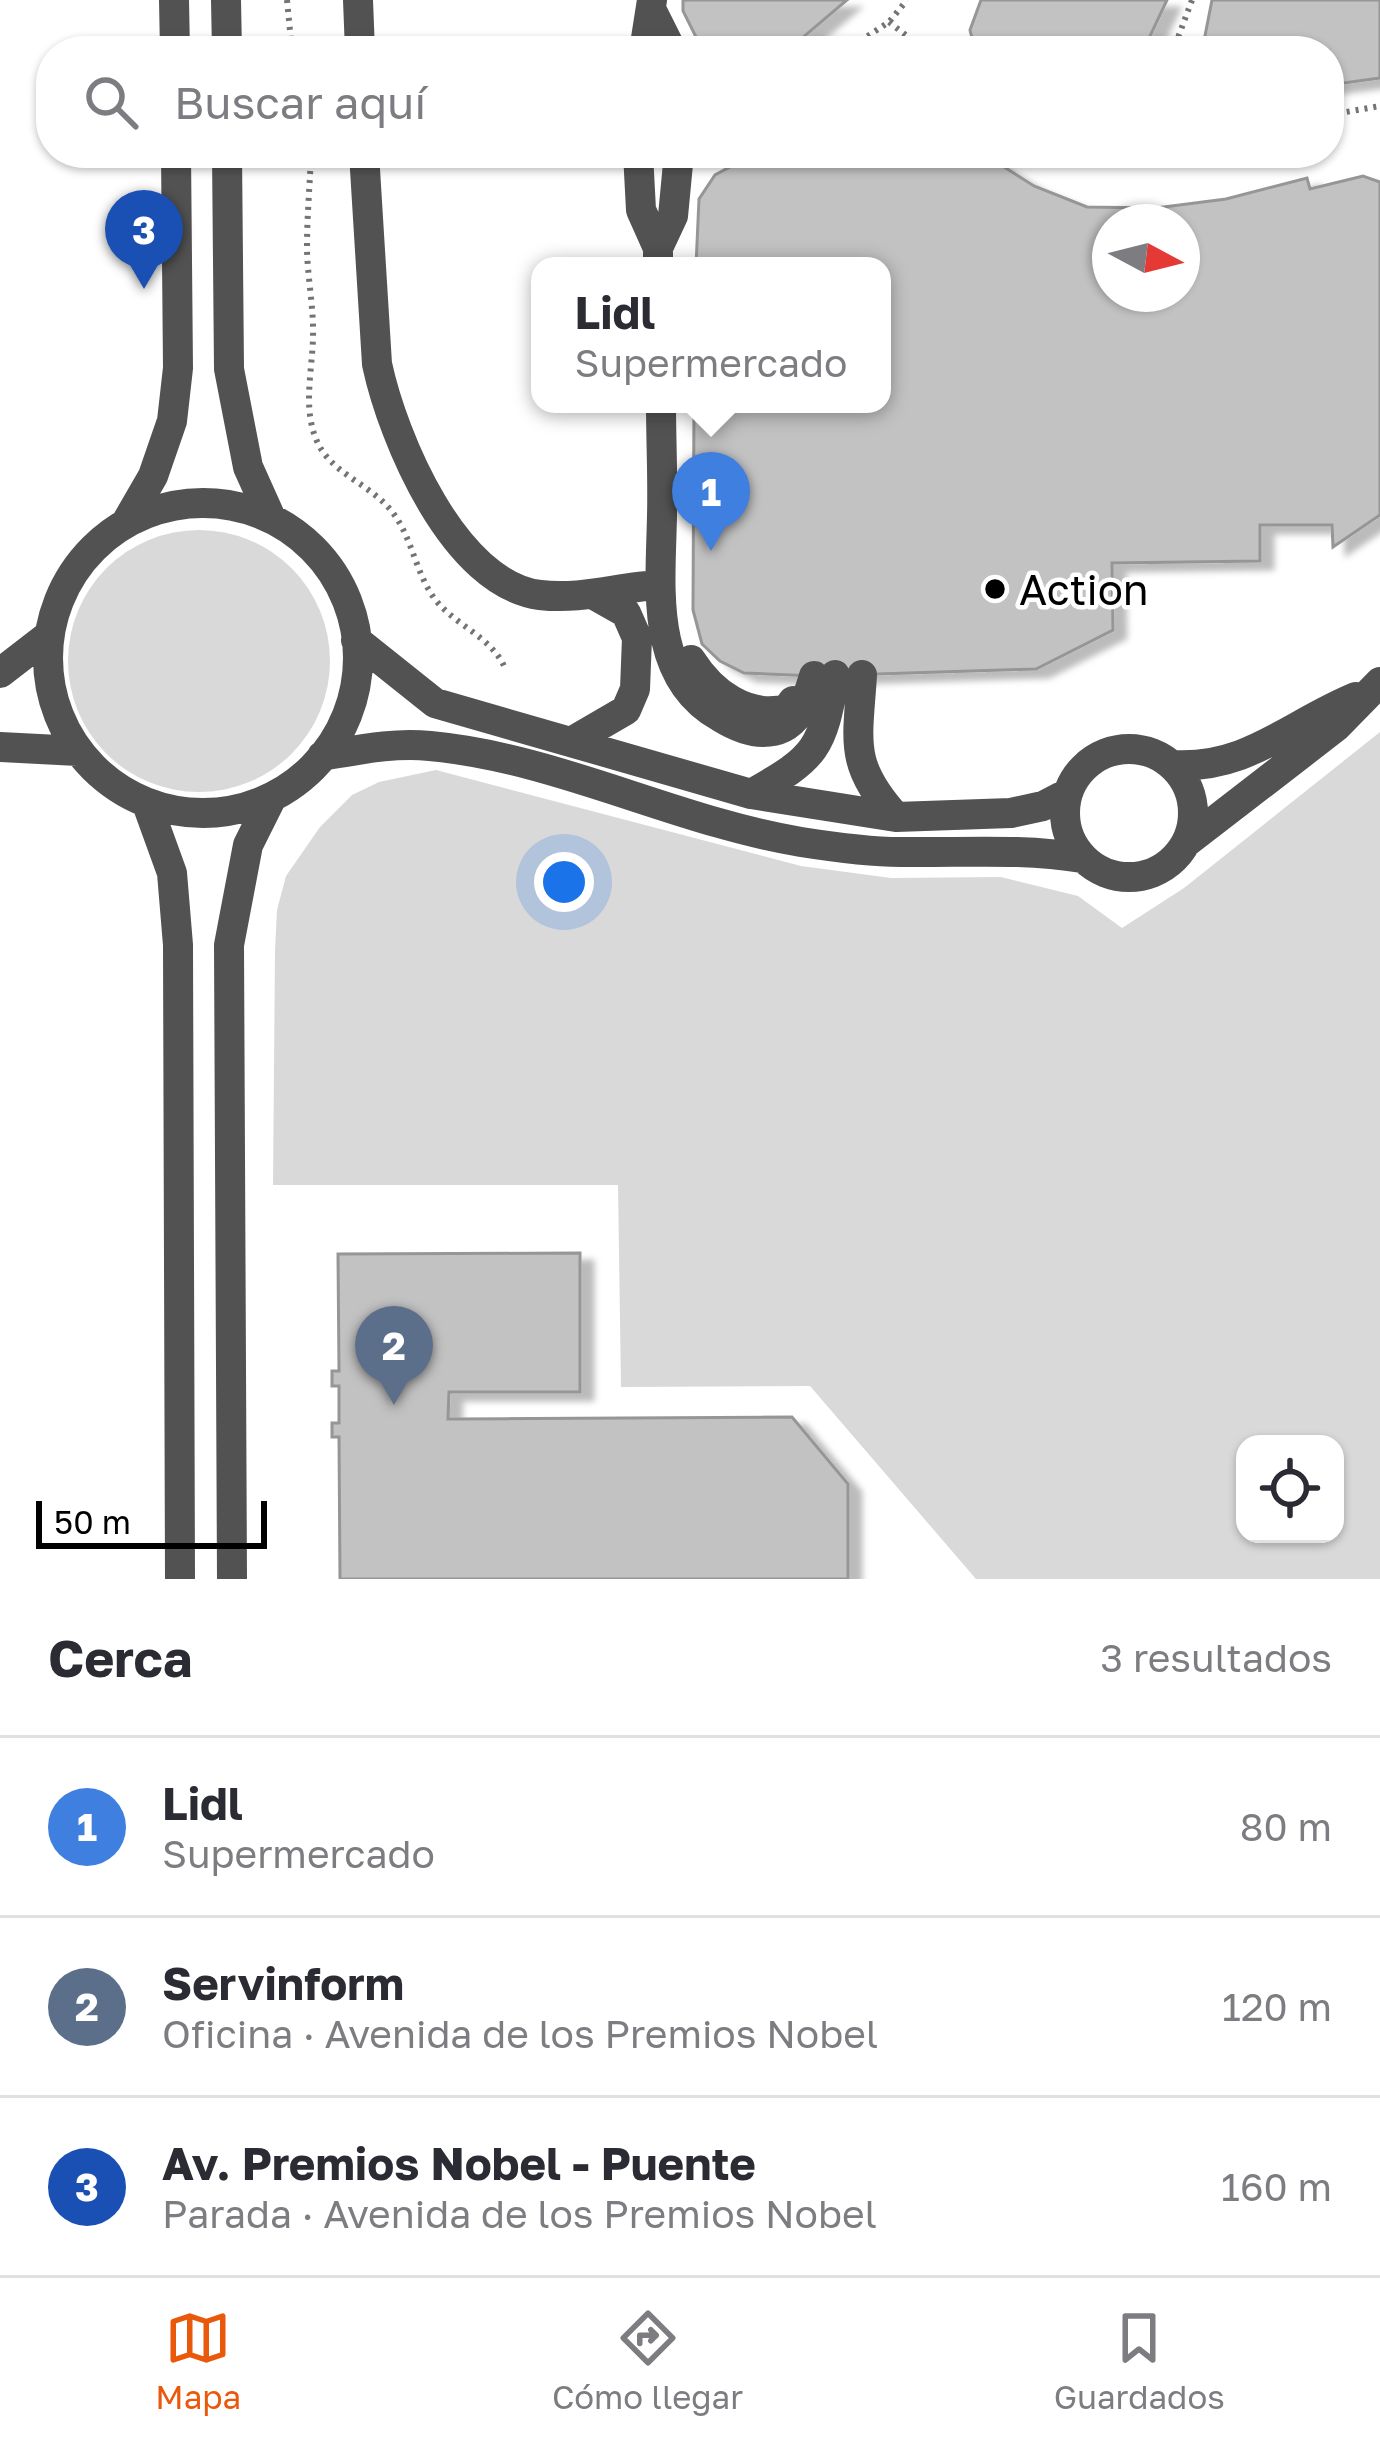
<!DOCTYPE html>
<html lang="es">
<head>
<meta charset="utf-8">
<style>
	body { margin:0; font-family:"Golos Text",sans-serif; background:#f7f7f7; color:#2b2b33 }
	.controls { position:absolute; right:36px; bottom:36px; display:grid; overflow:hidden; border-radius:24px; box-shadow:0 3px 9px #0004 }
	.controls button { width:108px; height:108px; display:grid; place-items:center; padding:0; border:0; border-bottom:3px solid #e1e1e2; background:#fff; color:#2b2b33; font:60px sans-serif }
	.compass { position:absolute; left:1092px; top:204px; width:108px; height:108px; border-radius:50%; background:#fff; box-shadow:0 3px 9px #0004; rotate:97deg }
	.scale { position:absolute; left:36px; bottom:30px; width:231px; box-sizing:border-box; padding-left:12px; border:6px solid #000; border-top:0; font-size:33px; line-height:42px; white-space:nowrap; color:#000; -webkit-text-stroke:9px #fff; paint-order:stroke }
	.you { position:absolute; left:564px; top:882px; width:42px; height:42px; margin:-30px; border:9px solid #fff; border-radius:50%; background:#1a73e8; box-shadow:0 0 0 18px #1a73e833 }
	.badge { display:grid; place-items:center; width:78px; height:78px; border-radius:50%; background:#ea580c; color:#fff; font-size:39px; font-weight:700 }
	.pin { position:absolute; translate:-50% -99px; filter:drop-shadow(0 3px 6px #0008) }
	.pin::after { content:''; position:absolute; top:63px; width:42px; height:36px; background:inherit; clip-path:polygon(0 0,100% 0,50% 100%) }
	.popup { position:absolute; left:531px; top:257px; width:360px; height:156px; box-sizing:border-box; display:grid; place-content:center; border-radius:24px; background:#fff; filter:drop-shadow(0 3px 9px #0005); font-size:39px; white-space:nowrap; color:#7c7c81 }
	.popup b { font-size:45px; color:#2b2b33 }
	.popup::after { content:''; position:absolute; left:50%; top:100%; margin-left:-24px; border:24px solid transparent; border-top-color:#fff }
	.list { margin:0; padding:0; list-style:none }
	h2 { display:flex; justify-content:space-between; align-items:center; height:156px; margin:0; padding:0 48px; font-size:51px }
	h2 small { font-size:39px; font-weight:400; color:#7c7c81 }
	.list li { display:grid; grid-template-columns:78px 1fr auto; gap:36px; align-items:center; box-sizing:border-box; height:180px; padding:0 48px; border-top:3px solid #e1e1e2 }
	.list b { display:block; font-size:45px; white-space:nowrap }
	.list p { margin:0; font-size:39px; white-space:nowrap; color:#7c7c81 }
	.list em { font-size:39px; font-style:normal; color:#7c7c81 }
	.icon { flex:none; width:66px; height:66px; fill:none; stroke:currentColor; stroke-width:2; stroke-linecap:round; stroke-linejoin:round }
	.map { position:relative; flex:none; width:1380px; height:1579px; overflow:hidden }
	.search { position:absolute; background:#fff; box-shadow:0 3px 9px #0004; left:36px; right:36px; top:36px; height:132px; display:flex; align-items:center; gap:30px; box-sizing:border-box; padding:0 42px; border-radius:48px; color:#7c7c81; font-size:45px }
	.sheet { height:696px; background:#fff }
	nav { display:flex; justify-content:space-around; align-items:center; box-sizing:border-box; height:168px; border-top:3px solid #e1e1e2; background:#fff; font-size:33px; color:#7c7c81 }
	nav a { display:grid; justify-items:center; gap:6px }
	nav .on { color:#ea580c }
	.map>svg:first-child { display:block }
</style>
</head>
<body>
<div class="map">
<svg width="1380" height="1579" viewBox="0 0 1380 1579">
	<defs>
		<filter id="shadow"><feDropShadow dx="13" dy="8" stdDeviation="3" flood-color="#0004"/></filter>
	</defs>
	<rect width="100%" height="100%" fill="#fff"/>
	<!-- green -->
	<path fill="#d9d9d9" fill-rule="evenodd" d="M68 661a131 131 0 1 1 262 0a131 131 0 1 1-262 0Z
		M1380,732V1579H976L810,1386L621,1387L618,1185H273L275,950L277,910L286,876L320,827L352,795L379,782L436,770L801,866L891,878L1001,877L1078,896L1122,928L1184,888ZM1245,1444H1335V1534H1245Z"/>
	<!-- building -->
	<path fill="#c2c2c2" stroke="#969696" stroke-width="3" fill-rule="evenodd" filter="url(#shadow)" d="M683,0H847L787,51H703L683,11Z
		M981,0H1167L1143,51H981L974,46L970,30Z
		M1212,0H1380V78L1329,85V51H1202Z
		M756,153H982L1034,186L1087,207L1156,208L1226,199L1307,178L1310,189L1363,176L1380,182V515L1333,547L1332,525H1260V561L1112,563L1113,630L1036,669L814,676L744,673L720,661L702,644L693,610L694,404H882V266H696L699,199L715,175ZM1110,222H1182V294H1110Z
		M580,1253V1392H449L448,1419L792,1417L848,1484V1579H340L339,1437H332V1423H339V1386H332V1371H339L338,1254Z"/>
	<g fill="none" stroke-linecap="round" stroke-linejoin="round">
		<!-- path -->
		<path stroke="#747474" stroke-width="6" stroke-dasharray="3 6" stroke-linecap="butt" d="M287,0L292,51
			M889,22L926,51
			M845,51L889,22L907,0
			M1152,51L1154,44L1176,43L1192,0
			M1329,115L1380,106
			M311,153C310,184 307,215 307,246C307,276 314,307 313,338C312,372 303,407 316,439C329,472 366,482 389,508C412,534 414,570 434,598C455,626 491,636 505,668
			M265,161L339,162
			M394,162L609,163"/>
		<!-- minor -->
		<path stroke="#525252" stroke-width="30" d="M174,0L175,51
			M226,0L227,51
			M358,0L360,51
			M651,9L672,51
			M644,51L652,0
			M227,153L229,369L248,467L270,516
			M364,153L377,364C393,439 454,584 540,595C582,600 618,587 659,585
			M638,153L641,210L658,248V266
			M658,248L673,216L679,153
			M661,404C661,441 663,478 662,515C661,584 648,677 720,717C733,725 748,732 763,732C797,732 806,703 814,676
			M48 658a155 155 0 1 1 310 0a155 155 0 1 1-310 0Z
			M127,521L153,476L172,421L178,368L176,153
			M356,640L435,703L751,794L896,817L1011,813L1043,806L1068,793
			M691,660C712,693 747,719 787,709L793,701
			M0,673L48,636
			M862,675C858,741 848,764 896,817
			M571,742L626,710L635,689L637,638L626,613L596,596
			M0,747L78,751
			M1065 813a64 64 0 1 1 128 0a64 64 0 1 1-128 0Z
			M322,756C358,750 394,742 430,746C558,758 675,821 801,842C833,847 868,852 900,852C962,853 1021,848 1082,858
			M1172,765C1247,770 1290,724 1356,697
			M751,794C817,757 822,749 835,675
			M147,804L172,873L178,945L180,1579
			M1187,842L1336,727L1380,682
			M232,1579L229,945L248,845L271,799"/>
	</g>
	<!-- markers -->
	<circle fill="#000" stroke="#fff" stroke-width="4.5" cx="995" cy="589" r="12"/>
	<g text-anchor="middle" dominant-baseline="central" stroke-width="9" stroke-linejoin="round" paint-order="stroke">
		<!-- poi labels -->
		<g font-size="42" fill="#000" stroke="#fff" text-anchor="start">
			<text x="1019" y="589">Action</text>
		</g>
	</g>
</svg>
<div class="controls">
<button><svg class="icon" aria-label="locate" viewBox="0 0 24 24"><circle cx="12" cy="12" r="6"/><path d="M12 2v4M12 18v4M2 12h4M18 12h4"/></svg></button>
</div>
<svg class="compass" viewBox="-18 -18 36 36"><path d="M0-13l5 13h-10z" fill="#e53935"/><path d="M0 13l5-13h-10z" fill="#7c7c81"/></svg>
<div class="scale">50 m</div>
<div class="you"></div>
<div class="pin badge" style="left:711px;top:551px;background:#3f7fe0">1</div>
<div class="popup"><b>Lidl</b>Supermercado</div>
<div class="pin badge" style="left:394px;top:1405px;background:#5c6f8a">2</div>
<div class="pin badge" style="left:144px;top:289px;background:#1a4fb4">3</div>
<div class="search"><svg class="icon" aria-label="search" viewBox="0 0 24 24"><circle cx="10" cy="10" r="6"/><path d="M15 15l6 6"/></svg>Buscar aquí</div>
</div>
<section class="sheet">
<h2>Cerca<small>3 resultados</small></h2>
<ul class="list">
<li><span class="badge" style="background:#3f7fe0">1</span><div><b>Lidl</b><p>Supermercado</p></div><em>80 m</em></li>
<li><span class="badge" style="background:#5c6f8a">2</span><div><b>Servinform</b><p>Oficina · Avenida de los Premios Nobel</p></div><em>120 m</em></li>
<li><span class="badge" style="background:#1a4fb4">3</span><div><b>Av. Premios Nobel - Puente</b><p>Parada · Avenida de los Premios Nobel</p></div><em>160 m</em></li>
</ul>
</section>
<nav>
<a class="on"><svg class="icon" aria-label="map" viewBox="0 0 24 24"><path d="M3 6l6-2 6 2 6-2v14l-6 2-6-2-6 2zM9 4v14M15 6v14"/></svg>Mapa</a>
<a><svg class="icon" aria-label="directions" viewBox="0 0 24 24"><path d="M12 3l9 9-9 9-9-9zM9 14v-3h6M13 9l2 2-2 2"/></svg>Cómo llegar</a>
<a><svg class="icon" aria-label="saved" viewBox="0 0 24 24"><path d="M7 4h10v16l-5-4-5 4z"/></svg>Guardados</a>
</nav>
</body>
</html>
